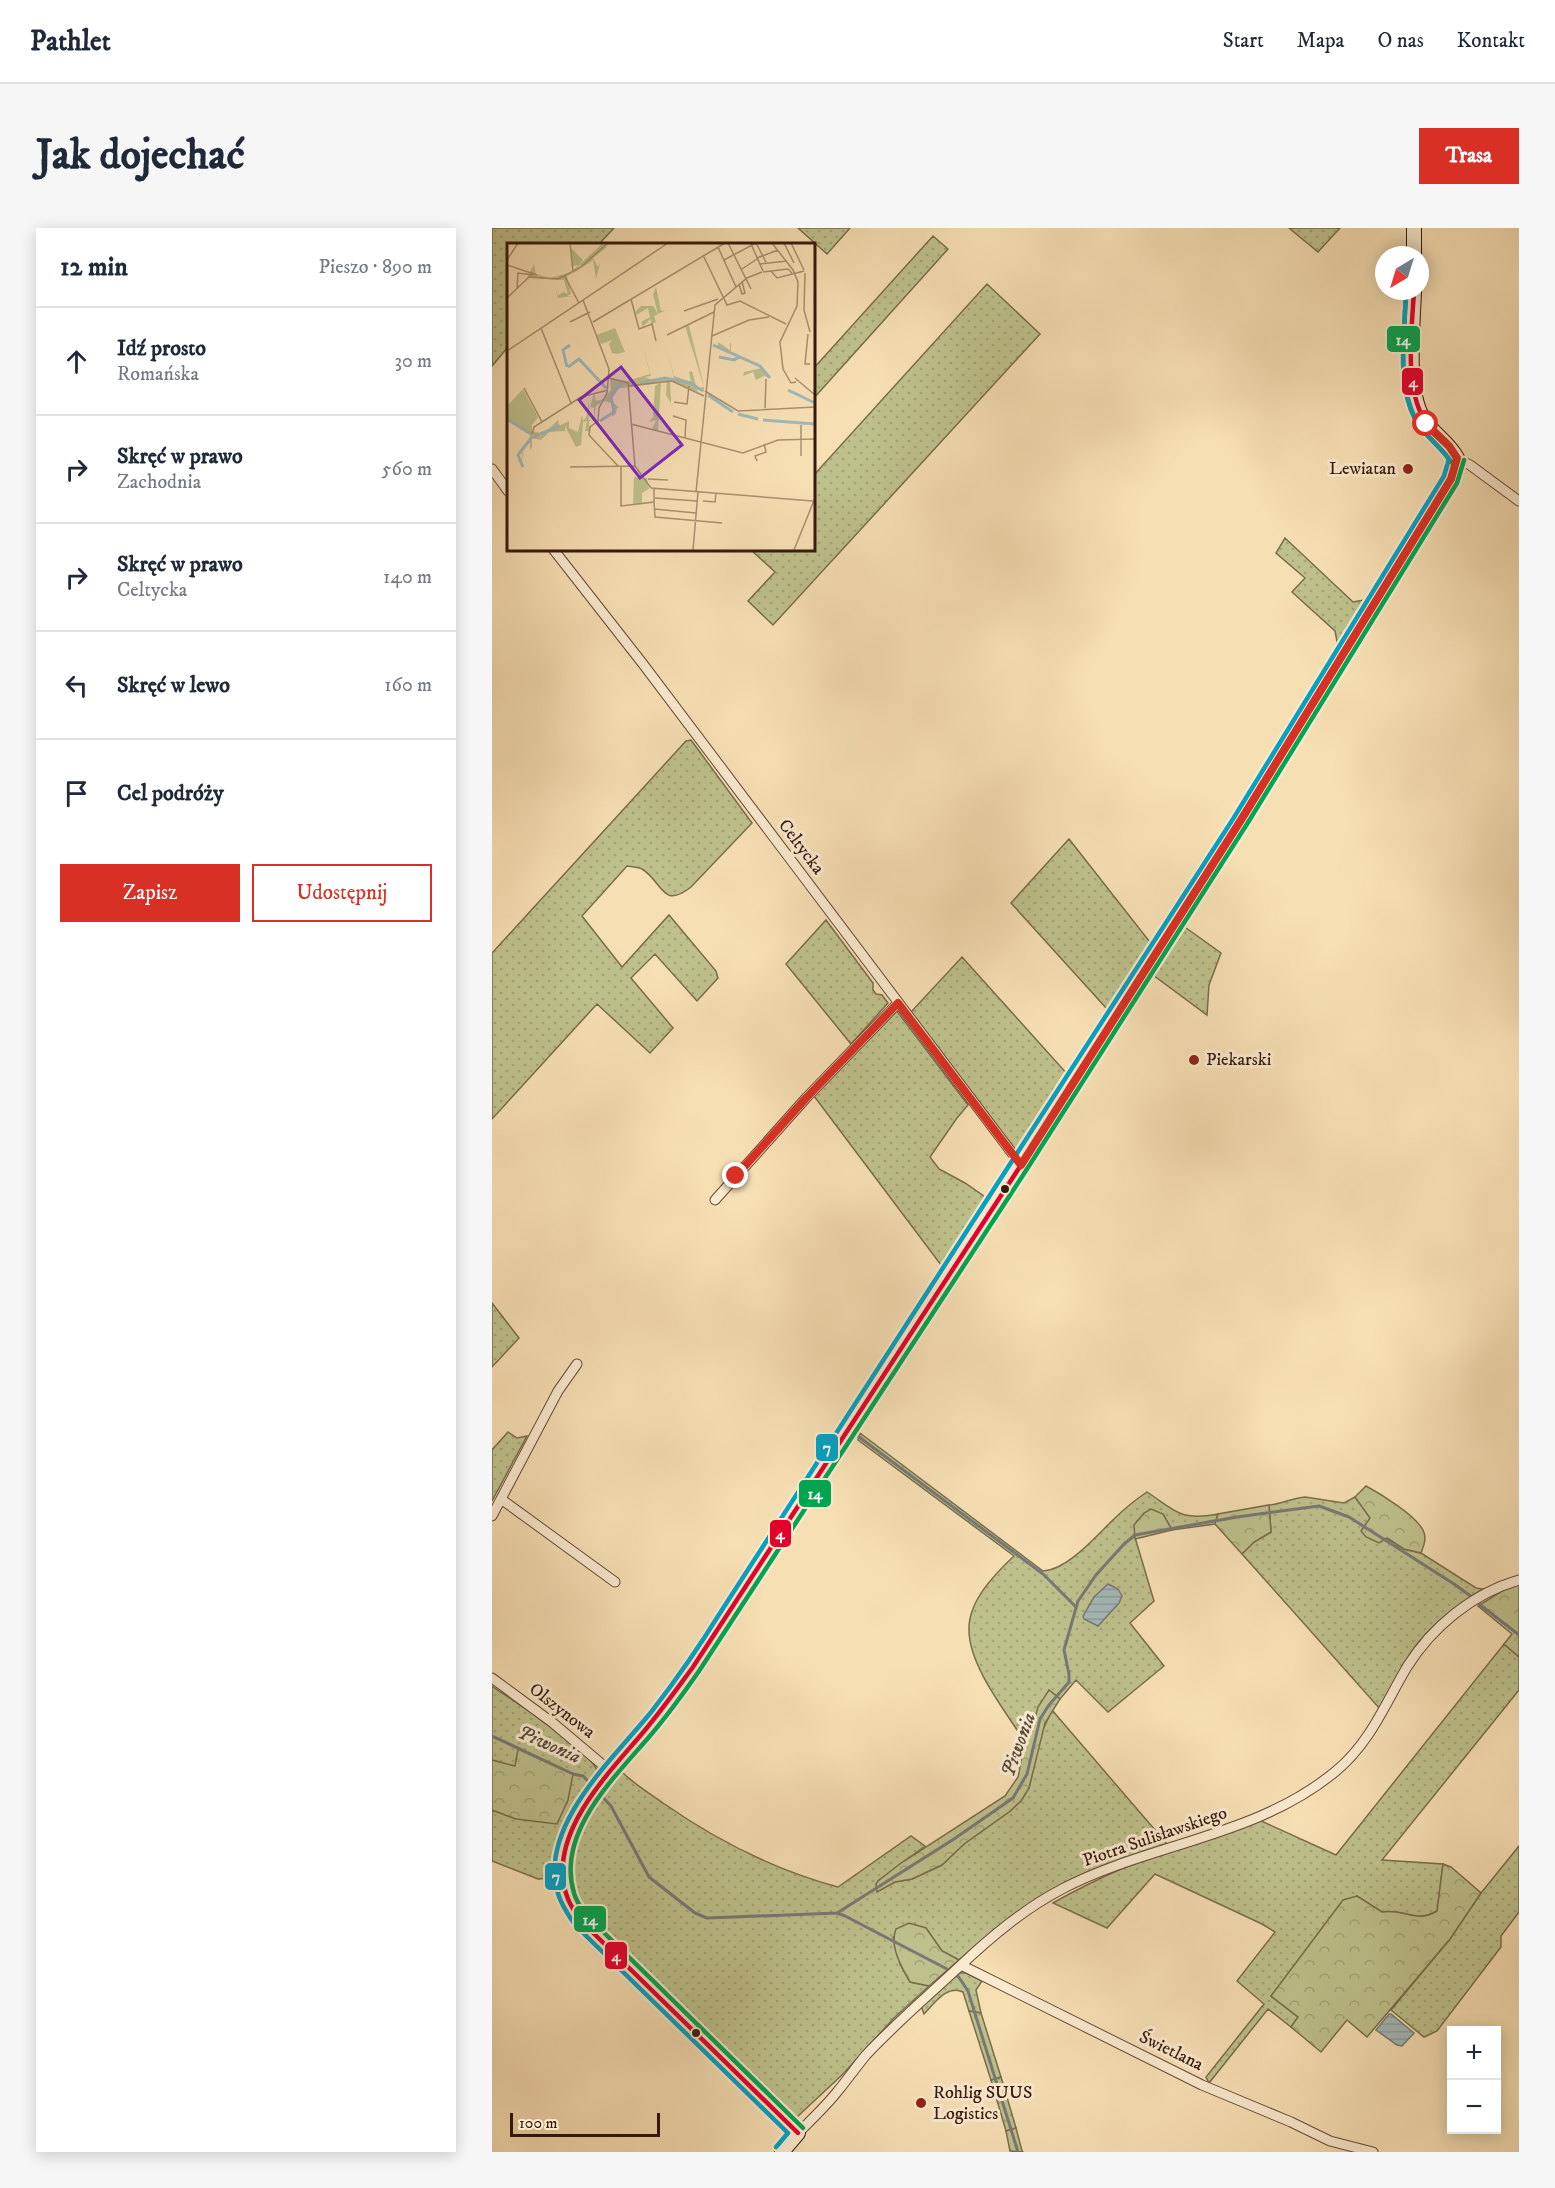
<!DOCTYPE html>
<html lang="pl">
<head>
<meta charset="utf-8">
<style>
	body { margin:0; font-family:"IM FELL DW Pica",serif; background:#f6f6f7; color:#1f2937 }
	.controls { position:absolute; right:18px; bottom:18px; display:grid; overflow:hidden; border-radius:0px; box-shadow:0 3px 15px #0003 }
	.controls button { width:54px; height:54px; display:grid; place-items:center; padding:0; border:0; border-bottom:2px solid #e0e1e3; background:#fff; color:#1f2937; font:30px sans-serif }
	.compass { position:absolute; left:883px; top:18px; width:54px; height:54px; border-radius:50%; background:#fff; box-shadow:0 3px 15px #0003; rotate:218deg }
	.scale { position:absolute; left:18px; bottom:15px; width:150px; box-sizing:border-box; padding-left:6px; border:3px solid #37190c; border-top:0; font-size:16px; line-height:21px; white-space:nowrap; color:#37190c; -webkit-text-stroke:4px #faeace; paint-order:stroke }
	.stop { position:absolute; width:18px; height:18px; margin:-14px; border:4px solid #d93025; border-radius:50%; background:#fff }
	.stop.end { background:#d93025; border-color:#fff; box-shadow:0 2px 6px #0008 }
	.list { margin:0; padding:0; list-style:none }
	h2 { display:flex; justify-content:space-between; align-items:center; height:78px; margin:0; padding:0 24px; font-size:26px }
	h2 small { font-size:20px; font-weight:400; color:#747a83 }
	.list li { display:grid; grid-template-columns:39px 1fr auto; gap:18px; align-items:center; box-sizing:border-box; height:108px; padding:0 24px; border-top:2px solid #e0e1e3 }
	.list b { display:block; font-size:22px; white-space:nowrap }
	.list p { margin:0; font-size:20px; white-space:nowrap; color:#747a83 }
	.list em { font-size:20px; font-style:normal; color:#747a83 }
	.actions { display:flex; gap:12px; padding:18px 24px }
	.actions a { flex:1; padding:14px 0; border:2px solid #d93025; border-radius:0px; text-align:center; font-size:21px; color:#d93025 }
	.actions .main { background:#d93025; color:#fff }
	.icon { flex:none; width:33px; height:33px; fill:none; stroke:currentColor; stroke-width:2; stroke-linecap:round; stroke-linejoin:round }
	.map { position:relative; flex:none; width:1027px; height:1924px; overflow:hidden; border-radius:0px }
	header { display:flex; align-items:center; gap:36px; box-sizing:border-box; height:84px; padding:0 30px; background:#fff; border-bottom:2px solid #e0e1e3 }
	header strong { font-size:28px }
	nav { display:flex; gap:33px; margin-inline-start:auto; font-size:21px }
	.intro { display:flex; align-items:center; justify-content:space-between; box-sizing:border-box; height:144px; padding:0 36px }
	h1 { margin:0; font-size:42px }
	.button { padding:15px 27px; border-radius:0px; background:#d93025; color:#fff; font-size:21px; font-weight:700 }
	main { display:flex; gap:36px; padding:0 36px }
	aside { flex:1; background:#fff; border-radius:0px; box-shadow:0 3px 15px #0003 }
	.map>svg:first-child { display:block }
</style>
</head>
<body>
<header>
<strong>Pathlet</strong>
<nav><a>Start</a><a>Mapa</a><a>O nas</a><a>Kontakt</a></nav>
</header>
<div class="intro"><h1>Jak dojechać</h1><a class="button">Trasa</a></div>
<main>
<aside>
<h2>12 min<small>Pieszo · 890 m</small></h2>
<ul class="list">
<li><svg class="icon" aria-label="ahead" viewBox="0 0 24 24"><path d="M12 20V5M6 11l6-6 6 6"/></svg><div><b>Idź prosto</b><p>Romańska</p></div><em>30 m</em></li>
<li><svg class="icon" aria-label="right" viewBox="0 0 24 24"><path d="M7 20v-9h11M14 6l5 5-5 5"/></svg><div><b>Skręć w prawo</b><p>Zachodnia</p></div><em>560 m</em></li>
<li><svg class="icon" aria-label="right" viewBox="0 0 24 24"><path d="M7 20v-9h11M14 6l5 5-5 5"/></svg><div><b>Skręć w prawo</b><p>Celtycka</p></div><em>140 m</em></li>
<li><svg class="icon" aria-label="left" viewBox="0 0 24 24"><path d="M17 20v-9H6M10 6l-5 5 5 5"/></svg><div><b>Skręć w lewo</b></div><em>160 m</em></li>
<li><svg class="icon" aria-label="arrive" viewBox="0 0 24 24"><path d="M6 21V4h12l-3 4 3 4H6"/></svg><div><b>Cel podróży</b></div></li>
</ul>
<div class="actions"><a class="main">Zapisz</a><a>Udostępnij</a></div>
</aside>
<div class="map">
<svg width="1027" height="1924" viewBox="0 0 1027 1924">
	<defs>
		<pattern id="grass-dots" width="8" height="8" patternUnits="userSpaceOnUse" patternTransform="scale(1.5)"><rect width="8" height="8" fill="#bec18c"/><path d="M2 2h.1M6 6h.1" fill="none" stroke="#a4a578" stroke-width="1.8" stroke-linecap="round"/></pattern>
		<pattern id="forest-crowns" width="20" height="18" patternUnits="userSpaceOnUse" patternTransform="scale(1.5)"><rect width="20" height="18" fill="#bec18c"/><path d="M2 6a3 3 0 1 1 6 0M12 15a3 3 0 1 1 6 0" fill="none" stroke="#a4a578"/></pattern>
		<pattern id="water-rules" width="6" height="5" patternUnits="userSpaceOnUse" patternTransform="scale(1.5)"><rect width="6" height="5" fill="#a3b9b9"/><path d="M0 2.5h6" fill="none" stroke="#8d9e9e"/></pattern>
	</defs>
	<rect width="100%" height="100%" fill="#f7dfb4"/>
	<filter id="stains"><feTurbulence type="fractalNoise" baseFrequency=".00333" numOctaves="4"/><feColorMatrix values="0 0 0 0 .2 0 0 0 0 .09 0 0 0 0 .02 0 0 0 .5 -.17"/></filter>
	<radialGradient id="worn" r=".72"><stop offset=".6" stop-color="#630" stop-opacity="0"/><stop offset="1" stop-color="#630" stop-opacity=".3"/></radialGradient>
	<!-- grass -->
	<path fill="url(#grass-dots)" stroke="#7a6d4c" stroke-width="1.5" d="M0,0H122L107,16H16V119L0,138Z
		M306,0H358L335,26Z
		M797,0H848L826,24Z
		M441,8L456,21L321,171V141Z
		M495,56L548,106L281,397L256,373L283,344L258,321H321V248Z
		M793,310L861,374L878,371L847,424L843,403L800,364L813,350L784,325Z
		M199,512L260,595L199,659C170,682 171,654 150,641C146,639 140,639 135,638L90,688L130,739L177,687L224,743L226,750L205,773L163,726L139,750L181,800L158,825L105,776L0,891V725L194,513Z
		M577,611L661,718L619,783L616,782L519,675Z
		M334,692L381,755V762L384,766L390,767L396,775L359,816L294,736Z
		M690,697L729,725L717,757L715,787L661,747Z
		M470,729L577,848L531,921H523L419,784Z
		M404,782L476,877L465,890L438,929L447,941L473,955L499,973L452,1041L322,868Z
		M0,1075L27,1110L0,1139Z
		M16,1204L25,1210L35,1208L0,1273V1222Z
		M368,1205L551,1343C576,1342 605,1307 622,1291C632,1281 643,1272 655,1264C685,1284 688,1293 726,1286L723,1296L680,1302L671,1286L642,1306L662,1373L638,1395L672,1438L616,1484L584,1452L568,1471L557,1462L544,1486L539,1505L533,1514C514,1484 477,1438 477,1402C476,1373 503,1346 522,1328L366,1212Z
		M813,1269L852,1275L863,1269L894,1310L912,1321L929,1325L984,1360L991,1361C964,1378 938,1397 920,1423C908,1441 898,1462 888,1481L750,1326L762,1314L779,1304L777,1277C790,1276 800,1270 813,1269Z
		M1012,1416L1027,1429V1462L890,1632L951,1636L945,1683C924,1696 911,1680 890,1684L865,1668L779,1768L806,1789L799,1799L776,1781L717,1855L714,1849L772,1776L745,1753L783,1704L770,1696L663,1646L615,1700L561,1675C582,1663 604,1652 627,1642C673,1624 721,1613 767,1592L844,1627Z
		M0,1458C24,1475 96,1519 106,1544V1548C81,1578 64,1611 58,1650L46,1651L0,1633V1582L24,1591L27,1521L24,1539L0,1532Z
		M560,1482L675,1616C638,1628 601,1639 567,1658C531,1678 498,1704 467,1732L450,1723L434,1700L401,1709L408,1736L418,1754L437,1758L402,1790L351,1846L305,1889L300,1888L105,1699L83,1671L77,1657L78,1628L93,1589L130,1544C142,1556 157,1565 171,1575C224,1612 283,1642 346,1659L419,1608L433,1618L386,1653L385,1663L403,1654L420,1651L450,1637L472,1616L517,1584L529,1573L537,1560L549,1506Z
		M1027,1618V1684L1009,1708V1719L945,1803L932,1809L899,1782L958,1711L989,1665Z
		M469,1745H474L490,1753L484,1762L489,1785L477,1783L471,1764C455,1756 442,1776 432,1786L429,1778L462,1747Z
		M509,1849L524,1900L514,1903L499,1852Z"/>
	<!-- forest -->
	<path fill="url(#forest-crowns)" stroke="#7a6d4c" stroke-width="1.5" d="M874,1258C889,1266 923,1287 931,1302C935,1310 932,1317 929,1325L912,1321L895,1310L887,1315L874,1309L869,1303L878,1290L863,1269Z
		M777,1277L779,1304L762,1314L750,1326L723,1296L726,1286Z
		M659,1281L671,1286L680,1302L643,1311L642,1297L652,1285Z
		M1027,1356V1429L1012,1416L1020,1406L986,1378L1010,1363Z
		M557,1462L568,1471L553,1495L537,1560L529,1573L517,1584L472,1616L450,1637L420,1651L403,1654L385,1664L384,1656L386,1653L409,1635L513,1568L526,1549L533,1514L539,1505L546,1479Z
		M26,1521L81,1546L76,1572L65,1596L24,1591L0,1582V1532L23,1538Z
		M951,1636L959,1639L989,1665L958,1711L875,1809L855,1792L829,1824L799,1799L806,1789L779,1768L851,1672L865,1668L890,1684C911,1680 924,1696 945,1683Z
		M417,1695L434,1700L450,1723L467,1732L437,1758L418,1754C410,1740 397,1718 404,1701Z
		M477,1783L489,1785L509,1849L499,1852Z
		M524,1900L530,1923L531,1924L518,1923L514,1903Z"/>
	<!-- water -->
	<path fill="url(#water-rules)" stroke="#787974" stroke-width="1.5" d="M616,1356L626,1361L630,1368L627,1375L606,1398L592,1391L591,1388L602,1369Z
		M897,1786H899L922,1805L910,1818L905,1817L884,1802Z"/>
	<g fill="none" stroke-linecap="round" stroke-linejoin="round">
		<!-- stream -->
		<path stroke="#787974" stroke-width="3" d="M363,1206L551,1346L583,1378
			M987,1376L1027,1407
			M0,1508L81,1546L91,1548L102,1559
			M106,1564L119,1578L157,1649L203,1685L215,1690L345,1685L462,1611L521,1570L535,1546L548,1491L557,1477L577,1454V1446L572,1422L586,1373L604,1347L632,1316L643,1307L745,1289L827,1278L857,1289L962,1356L980,1369
			M345,1685L353,1688L455,1741
			M466,1748L476,1763L526,1924"/>
		<!-- street casing -->
		<g stroke="#674a36" stroke-width="11">
			<path id="street" d="M965,230L978,237L1027,273
				M0,241L16,263
				M61,321L151,436L529,937
				M223,972L315,869L406,775
				M9,1271L123,1354
				M0,1288L66,1163L85,1136
				M0,1450L61,1495L118,1543
				M469,1737L710,1857L799,1894L838,1913L881,1924
				M306,1905C319,1892 333,1879 345,1864C355,1852 364,1839 374,1827C404,1795 437,1767 469,1737C500,1708 532,1681 570,1661C658,1615 765,1609 844,1543C878,1515 893,1476 915,1439C940,1399 981,1365 1027,1352"/>
		</g>
		<!-- secondary casing -->
		<g stroke="#37190c" stroke-width="16">
			<path id="secondary" d="M922,27V0
				M290,1924L306,1905L90,1694C82,1682 73,1670 71,1656C62,1592 129,1533 165,1488C193,1452 219,1414 244,1375C411,1115 581,856 747,595C819,481 889,366 959,251L965,230C956,213 939,205 930,188C914,160 921,96 922,63"/>
		</g>
		<!-- street -->
		<use href="#street" stroke="#faeace" stroke-width="9"/>
		<!-- secondary -->
		<use href="#secondary" stroke="#faeace" stroke-width="14"/>
		<!-- bus-1 casing -->
		<g stroke="#faeace" stroke-width="9">
			<path id="bus-1" d="M922,63C920,100 912,158 932,191C941,206 956,215 965,230
				M306,1905L90,1694C85,1687 79,1679 76,1671C52,1611 113,1549 148,1508C167,1486 184,1462 201,1439L529,937L749,592L959,251L965,230"/>
		</g>
		<!-- bus-2 casing -->
		<g stroke="#faeace" stroke-width="9">
			<path id="bus-2" d="M914,63C913,103 904,154 923,191C932,208 949,218 959,234
				M311,1900L96,1689C91,1682 84,1674 82,1665C64,1605 121,1551 157,1509C175,1488 191,1466 207,1443L535,941L755,596L965,255L972,232"/>
		</g>
		<!-- bus-3 casing -->
		<g stroke="#faeace" stroke-width="9">
			<path id="bus-3" d="M284,1919L296,1905L84,1698C76,1687 68,1675 65,1662C48,1596 123,1529 160,1483C184,1452 207,1419 228,1385L741,591L952,248L957,231C947,217 932,207 924,192C904,155 913,104 914,63"/>
		</g>
		<!-- bus-1 -->
		<use href="#bus-1" stroke="#e4002b" stroke-width="4.5"/>
		<!-- bus-2 -->
		<use href="#bus-2" stroke="#00a651" stroke-width="4.5"/>
		<!-- bus-3 -->
		<use href="#bus-3" stroke="#03a2c4" stroke-width="4.5"/>
	</g>
	<g fill="none" stroke-linecap="round" stroke-linejoin="round">
		<!-- route -->
		<path stroke="#d93025" stroke-width="8" d="M244,948L315,869L406,775L529,937L749,592L959,251L965,230L957,218L934,196"/>
	</g>
	<!-- markers -->
	<g fill="#8f2418" stroke="#faeace" stroke-width="2">
		<circle cx="916" cy="241" r="6"/>
		<circle cx="702" cy="832" r="6"/>
		<circle cx="429" cy="1875" r="6"/>
	</g>
	<g fill="#37190c" stroke="#faeace" stroke-width="2">
		<circle cx="513" cy="961" r="5"/>
		<circle cx="204" cy="1805" r="5"/>
	</g>
	<g text-anchor="middle" dominant-baseline="central" stroke-width="6" stroke-linejoin="round" paint-order="stroke">
		<!-- poi labels -->
		<g font-size="18" fill="#37190c" stroke="#faeace" text-anchor="start">
			<text x="904" y="241" text-anchor="end">Lewiatan</text>
			<text x="714" y="832">Piekarski</text>
			<text x="441" y="1865">Rohlig SUUS<tspan x="441" dy="21">Logistics</tspan></text>
		</g>
		<!-- street labels -->
		<g font-size="18" fill="#37190c" stroke="#faeace">
			<text transform="translate(309 619) rotate(53)">Celtycka</text>
			<text transform="translate(70 1483) rotate(38)">Olszynowa</text>
			<text transform="translate(663 1609) rotate(-19)">Piotra Sulisławskiego</text>
			<text transform="translate(679 1823) rotate(26)">Świetlana</text>
		</g>
		<!-- water labels -->
		<g font-size="20" font-style="italic" fill="#574940" stroke="#faeace">
			<text transform="translate(57 1517) rotate(24)">Piwonia</text>
			<text transform="translate(527 1517) rotate(-70)">Piwonia</text>
		</g>
	</g>
	<!-- overview -->
	<g transform="translate(15 15)">
		<rect width="308" height="308" fill="#f7dfb4"/>
		<path d="M103,0L100,4L86,15L91,24L93,20L89,36L86,17L76,24L73,22L68,27L74,26L60,33L64,51L60,53H65L51,55L49,48V47L51,53L56,49L61,51L57,37L20,35L27,21L29,31L42,35L66,29L71,22L66,23L64,5L76,17L72,22L95,1L99,4ZM149,44L154,68L159,67L147,73L149,79L145,81L143,76L136,84L134,79L143,74L141,65L129,72V68L134,63H146L151,71L146,51ZM178,83H182L197,143V149L192,145L197,144ZM134,96L144,133L138,134L148,138L167,135L160,106L167,133L184,139L182,129L185,128L191,149L163,137L164,160L159,152L160,138L154,139L151,188L145,186L149,177L142,179L146,174L148,143L153,140L108,146L105,158L112,165H122H110L108,172L105,173V160L96,158L89,163L87,177V165L83,164L87,150L89,158L96,156L104,147L103,135L120,138L143,131ZM211,99L223,107V100H224V108L254,124L263,135L257,133L249,137L246,129L236,133L237,129L255,125L233,113V116L227,118L211,114L232,116L226,109L205,102L211,103ZM82,158V177L87,178H82V188H78L80,178L76,179L74,202L69,204L58,183V188L42,189L34,197L25,195V204L23,207V198L16,207V218L15,210L17,203L13,208L11,214L14,219L16,224H15L11,214L14,205L25,196L20,188L31,189L33,194L51,177L52,183L62,178V185L71,189L75,172L76,178L80,173Z" fill="#bec18c"/>
		<path d="M127,234L140,235L142,246L135,250V261L126,262Z" fill="#bec18c"/>
		<path d="M108,85L118,109L110,111L105,110L102,101L105,97L94,101L90,92ZM16,146L31,174L25,182V191L0,175V163Z" fill="#bec18c"/>
		<path fill="none" stroke="#a3b9b9" stroke-width="3" d="M206,102L253,123L263,135M212,114L227,117L233,113M60,124L56,107L63,102M61,124L72,116L99,145M133,140L158,135L183,140L196,148M281,147L308,160M201,152L226,169M231,171L251,176M0,176L24,191M256,177L308,181M93,178L107,169L104,154L114,140M26,194L53,183M16,224L11,212L25,194"/>
		<path fill="none" stroke="#aa9071" stroke-width="1.5" d="M63,0L66,28M221,0L244,46M249,0L259,19M265,0L286,27L291,39L290,63L273,99L276,126L284,140L289,139M277,0L287,20M284,0L297,27M244,1L256,28M211,4L229,44M196,12L220,62L233,58L279,81M250,15L271,7M0,17L11,0M217,17L249,0M253,21L280,18M0,22L30,32M235,26L250,16M264,28L270,35L297,28M256,29L281,26L285,30M298,30L297,67L303,89M57,32L72,60M232,41L235,51L238,50L235,39M10,46L11,30L26,32M0,55L22,34L51,36L74,24L101,0M124,56L132,86L145,81L149,98M76,57L102,126L100,150L92,165L91,178L83,184L82,192L111,223M177,68L211,56M63,79L83,69M86,79L218,0M34,85L64,160M301,91L298,121H303M160,92L207,69M205,93L242,77L262,74M0,108L161,0M102,135L121,140L128,223M288,135L308,152M121,143L165,138L197,153M17,145L35,179M198,148L231,168L308,164M167,159L180,161L182,143M258,165L259,136M166,173L179,177L178,195M124,181L236,210L271,197L308,196M25,191L27,184L74,154L101,147M294,213V182M250,218L248,213L259,209L257,201M63,224L128,223L144,245L306,258M114,224V263L147,259V246M141,236L161,237M189,249L208,62L240,35L255,29M148,255L190,258M147,258L148,274L215,280M196,258L208,259L209,250M147,266L189,270M186,307L191,249M287,307L308,255"/>
		<path fill="#7b2cbf" fill-opacity="0.15" stroke="#7b2cbf" stroke-width="3" d="M114,124L175,202L133,235L72,157Z"/>
		<rect width="308" height="308" fill="none" stroke="#37190c" stroke-width="3"/>
	</g>
	<g stroke="#faeace" stroke-width="2">
		<rect x="894" y="97" width="35" height="28" rx="6" fill="#00a651"/>
		<rect x="909" y="139" width="23" height="29" rx="6" fill="#e4002b"/>
		<rect x="323" y="1205" width="24" height="29" rx="6" fill="#03a2c4"/>
		<rect x="306" y="1251" width="34" height="29" rx="6" fill="#00a651"/>
		<rect x="277" y="1291" width="23" height="29" rx="6" fill="#e4002b"/>
		<rect x="52" y="1634" width="23" height="29" rx="6" fill="#03a2c4"/>
		<rect x="81" y="1677" width="34" height="28" rx="6" fill="#00a651"/>
		<rect x="112" y="1713" width="24" height="29" rx="6" fill="#e4002b"/>
	</g>
	<g font-size="16" text-anchor="middle" font-weight="bold" fill="#fff">
		<text x="911" y="117">14</text>
		<text x="921" y="159">4</text>
		<text x="335" y="1225">7</text>
		<text x="323" y="1271">14</text>
		<text x="288" y="1311">4</text>
		<text x="64" y="1654">7</text>
		<text x="98" y="1697">14</text>
		<text x="124" y="1733">4</text>
	</g>
	<rect width="100%" height="100%" filter="url(#stains)"/>
	<rect width="100%" height="100%" fill="url(#worn)"/>
</svg>
<div class="controls">
<button>+</button>
<button>−</button>
</div>
<svg class="compass" viewBox="-18 -18 36 36"><path d="M0-13l5 13h-10z" fill="#e53935"/><path d="M0 13l5-13h-10z" fill="#747a83"/></svg>
<div class="scale">100 m</div>
<div class="stop" style="left:934px;top:196px"></div>
<div class="stop end" style="left:244px;top:948px"></div>
</div>
</main>
</body>
</html>
